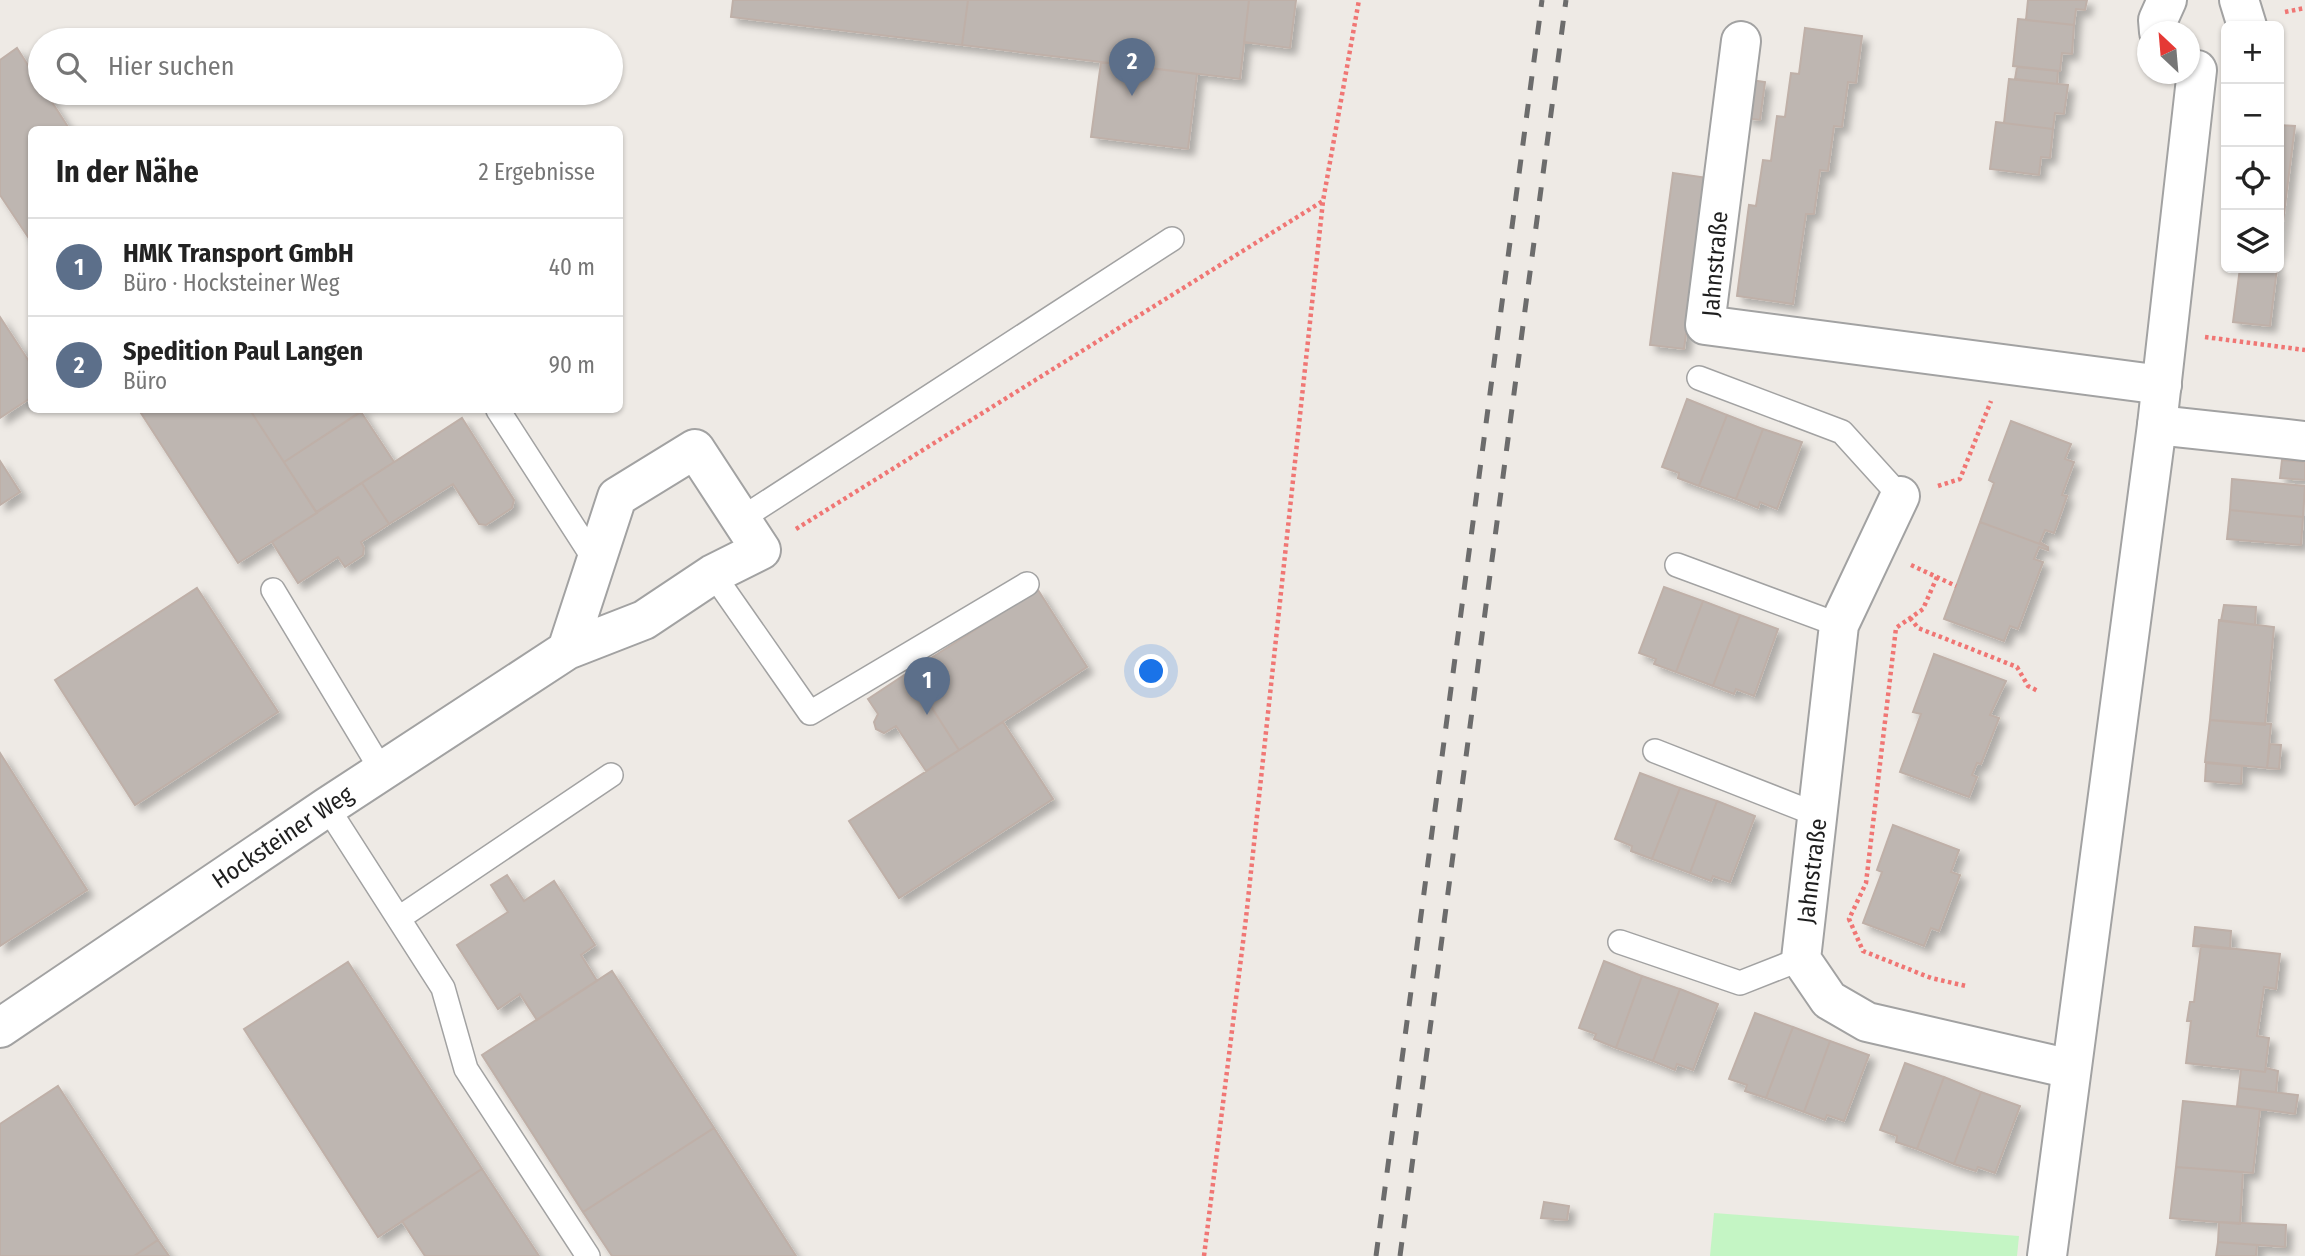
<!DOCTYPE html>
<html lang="de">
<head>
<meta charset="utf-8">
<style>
	body { margin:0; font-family:"Fira Sans Condensed",sans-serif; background:#f6f6f6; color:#222 }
	.controls { position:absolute; right:21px; top:21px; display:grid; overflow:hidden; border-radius:10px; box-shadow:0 2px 5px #0004 }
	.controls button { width:63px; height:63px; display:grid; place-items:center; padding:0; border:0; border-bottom:2px solid #e0e0e0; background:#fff; color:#222; font:35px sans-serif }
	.compass { position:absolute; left:2137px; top:21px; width:63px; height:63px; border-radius:50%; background:#fff; box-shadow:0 2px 5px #0004; rotate:334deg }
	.you { position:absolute; left:1152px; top:672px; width:24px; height:24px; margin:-18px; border:5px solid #fff; border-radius:50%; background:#1a73e8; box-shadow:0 0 0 10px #1a73e833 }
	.badge { display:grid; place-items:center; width:46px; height:46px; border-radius:50%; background:#2563eb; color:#fff; font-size:23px; font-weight:700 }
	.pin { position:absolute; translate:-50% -58px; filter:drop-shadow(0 2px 4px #0008) }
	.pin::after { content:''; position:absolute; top:37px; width:24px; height:21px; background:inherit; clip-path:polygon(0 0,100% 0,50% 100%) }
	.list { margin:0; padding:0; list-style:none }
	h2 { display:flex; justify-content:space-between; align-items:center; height:91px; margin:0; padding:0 28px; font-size:30px }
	h2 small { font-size:23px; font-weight:400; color:#767676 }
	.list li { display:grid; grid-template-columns:46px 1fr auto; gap:21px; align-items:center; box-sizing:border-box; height:98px; padding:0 28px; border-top:2px solid #e0e0e0 }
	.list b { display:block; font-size:26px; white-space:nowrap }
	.list p { margin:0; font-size:23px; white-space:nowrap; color:#767676 }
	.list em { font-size:23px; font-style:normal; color:#767676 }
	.icon { flex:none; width:38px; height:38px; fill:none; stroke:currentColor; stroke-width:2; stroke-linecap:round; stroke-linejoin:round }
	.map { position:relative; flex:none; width:2305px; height:1256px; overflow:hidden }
	.search { position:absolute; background:#fff; box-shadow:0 2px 5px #0004; left:28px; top:28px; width:595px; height:77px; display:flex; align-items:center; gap:18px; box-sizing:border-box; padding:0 24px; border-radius:38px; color:#767676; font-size:26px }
	.panel { position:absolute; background:#fff; box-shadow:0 2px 5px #0004; left:28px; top:126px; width:595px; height:287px; border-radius:10px }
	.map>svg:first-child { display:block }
</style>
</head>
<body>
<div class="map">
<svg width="2305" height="1256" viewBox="0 0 2305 1256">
	<defs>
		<filter id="shadow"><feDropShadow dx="6" dy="6" stdDeviation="3.5" flood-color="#0004"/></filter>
	</defs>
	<rect width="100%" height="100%" fill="#eeeae5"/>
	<!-- park -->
	<path fill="#c4f5c4" d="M1714,1213L2019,1236L2017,1256H1710Z"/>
	<!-- building -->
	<path fill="#beb6b1" stroke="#bfb0a8" stroke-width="2" filter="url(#shadow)" d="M733,0H968L962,45L731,17Z
		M968,0H1249L1240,79L962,45Z
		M1249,0H1296L1290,48L1244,42Z
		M2028,0H2087L2085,10L2076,9L2074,25L2026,20Z
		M2018,19L2074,25L2072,54L2062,53L2060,71L2013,66Z
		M1805,28L1862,36L1856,83L1848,82L1842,127L1834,126L1828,171L1820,170L1814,214H1806L1793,304L1737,296L1749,205L1756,206L1763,160L1771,161L1777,116L1785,117L1791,73L1799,74Z
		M17,48L40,84V93H46L70,130H32V243L0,195V60Z
		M1101,62L1197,74L1188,149L1091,137Z
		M2017,67L2058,71L2057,84L2015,79Z
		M2009,79L2068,85L2064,114L2055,113L2053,129L2004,123Z
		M1751,80L1765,82L1760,120L1745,118Z
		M1996,122L2053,129L2050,158L2041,157L2039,175L1990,169Z
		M2279,125L2295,126L2279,254Z
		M1673,173L1708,178L1684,349L1650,345Z
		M2240,268H2277L2270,326L2233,322Z
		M0,317L32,366V397L0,418Z
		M1687,399L1727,415L1699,486L1678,478L1679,473L1662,467Z
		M139,410H250L317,513L238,563Z
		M250,410H363L284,462Z
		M361,412L394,462L316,512L284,462Z
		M1727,415L1763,429L1736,499L1699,486Z
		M462,418L514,500L512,508L486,525L479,524L453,484L389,524L362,483Z
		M2011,421L2071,444L2065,459L2074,462L2062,495L2067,496L2054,533L2045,530L2040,542L2048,547L1980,522L1994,483L1989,480Z
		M1763,429L1802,442L1777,509L1760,502L1758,508L1736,499Z
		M2282,460L2305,462V480L2280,478Z
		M0,461L20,492L0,505Z
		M2232,479L2305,486L2303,517L2230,510Z
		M362,483L389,524L361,542L364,548L363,555L345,567L338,557L298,583L272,542Z
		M2230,510L2303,517L2301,545L2227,539Z
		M1980,522L2048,547V550L2039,547L2034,559L2043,562L2018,629L2010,626L2004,641L1944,619Z
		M1664,587L1703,601L1676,672L1654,664L1656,659L1639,653Z
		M197,588L278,712L135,805L55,680Z
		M1038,590L1087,667L959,750L909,672Z
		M1703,601L1740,615L1713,686L1676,672Z
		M2224,605L2256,607L2255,625L2221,621Z
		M1740,615L1778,629L1754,696L1736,689L1734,694L1713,686Z
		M2219,620L2274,627L2265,725L2210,720Z
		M1934,654L2006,681L1990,715L1999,718L1981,764L1977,763L1972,775L1977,777L1969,797L1900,772L1921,714L1913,712Z
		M909,672L959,750L926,771L896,726L884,733L876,729L874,722L878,714L868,699Z
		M2210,720L2271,724L2267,768L2205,762Z
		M1003,722L1053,799L899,898L849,821Z
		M2270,744L2281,745L2279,769L2267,768Z
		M0,753L87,890L0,946Z
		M2206,763L2242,766L2241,784L2205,781Z
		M1640,773L1680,788L1652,859L1631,851L1632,846L1615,839Z
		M1680,788L1717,801L1690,873L1652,859Z
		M1717,801L1755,816L1730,882L1713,876L1711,881L1690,873Z
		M1893,825L1959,850L1951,872L1960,875L1939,931L1931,928L1924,946L1863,923L1882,872L1877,870Z
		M507,875L524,901L554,881L595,945L581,955L597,981L537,1020L520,994L498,1009L457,945L508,912L491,885Z
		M2195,927L2231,931L2230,949L2193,946Z
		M2201,945L2280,954L2276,989L2264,987L2257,1036L2269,1038L2265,1072L2186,1063L2191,1021H2187L2190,1002H2194Z
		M1604,961L1642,976L1616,1048L1594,1039L1596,1034L1579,1028Z
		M348,962L482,1169L378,1237L244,1029Z
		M612,971L714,1128L583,1212L482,1055Z
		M1642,976L1680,989L1653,1061L1616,1048Z
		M1680,989L1718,1004L1693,1070L1677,1064L1675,1070L1653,1061Z
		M1755,1013L1793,1027L1766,1098L1745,1091L1747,1085L1729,1079Z
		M1793,1027L1830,1041L1804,1112L1766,1098Z
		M1830,1041L1869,1055L1844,1121L1827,1115L1825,1120L1804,1112Z
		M1905,1063L1944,1077L1917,1149L1896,1142L1897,1136L1880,1130Z
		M2266,1068L2278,1071L2276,1092L2239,1088L2241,1069L2265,1072Z
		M1944,1077L1981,1092L1954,1164L1917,1149Z
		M58,1086L158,1240L134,1256H0V1124Z
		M2239,1088L2298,1095L2295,1114L2237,1106Z
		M1981,1092L2020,1106L1995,1173L1978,1167L1976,1171L1954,1164Z
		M2183,1101L2260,1109L2253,1173L2176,1167Z
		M714,1128L796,1256H612L583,1212Z
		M2176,1167L2243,1172L2240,1224L2170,1218Z
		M482,1169L539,1256H425L402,1221Z
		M1544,1202L1569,1206L1567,1220L1541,1218Z
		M2219,1222L2286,1225L2285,1247L2218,1242Z
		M158,1240L169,1256H134Z
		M2218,1242L2257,1245L2256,1256H2216Z"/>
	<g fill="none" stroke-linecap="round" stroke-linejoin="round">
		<!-- lane casing -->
		<g stroke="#a2a2a2" stroke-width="26">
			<path id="lane" d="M1699,378L1842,432L1900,496
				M498,410L596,562
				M741,519L1172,239
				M1677,565L1839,625
				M713,574L810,713L1027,584
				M273,590L382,771
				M1655,751L1818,815
				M327,807L443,988L466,1069L588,1256
				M399,918L611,775
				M1620,942L1740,983L1801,959"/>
		</g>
		<!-- street casing -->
		<g stroke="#a2a2a2" stroke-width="42">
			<g id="street">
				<path d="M2239,0L2247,26"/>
				<path d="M2159,32L2158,20L2167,0"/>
				<path d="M1741,41L1705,325L2162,385"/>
				<path d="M2157,425L2305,441"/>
				<path d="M1900,496L1839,625L1801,959L1829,1000L1867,1022L2071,1069"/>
				<path id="s1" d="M0,1028L327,807L567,650L644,620L713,574L761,550L695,449L617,497L567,650"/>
				<path d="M2047,1256L2157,425L2197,70"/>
			</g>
		</g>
		<!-- path -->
		<path stroke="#f07674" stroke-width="4.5" stroke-dasharray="3.5 3.5" stroke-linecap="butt" d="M2285,12L2305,8
			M2205,337L2305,350
			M1938,486L1960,479L1991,401
			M796,529L1323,201L1359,0
			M1911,565L1956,586
			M1937,577L1923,609L1896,628L1866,883L1849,919L1863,951L1931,978L1966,986
			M1910,618L1918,628L2017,667L2028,686L2038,691
			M1204,1256L1246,918L1323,201"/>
		<!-- lane -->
		<use href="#lane" stroke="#fff" stroke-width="23"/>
		<!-- street -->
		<use href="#street" stroke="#fff" stroke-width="38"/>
		<!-- rail -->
		<path stroke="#6c6c6c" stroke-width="5" stroke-dasharray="14 14" stroke-linecap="butt" d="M1376,1256L1542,0
			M1400,1256L1566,0"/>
	</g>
	<g text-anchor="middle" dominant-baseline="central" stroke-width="6" stroke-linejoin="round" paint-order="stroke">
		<!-- street labels -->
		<g font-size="24" fill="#1e1e1e" stroke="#fff">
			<text transform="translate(1715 264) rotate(-85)">Jahnstraße</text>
			<text stroke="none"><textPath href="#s1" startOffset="341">Hocksteiner Weg</textPath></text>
			<text transform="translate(1812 871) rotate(-83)">Jahnstraße</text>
		</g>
	</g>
</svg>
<div class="controls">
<button>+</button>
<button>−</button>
<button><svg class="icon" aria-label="locate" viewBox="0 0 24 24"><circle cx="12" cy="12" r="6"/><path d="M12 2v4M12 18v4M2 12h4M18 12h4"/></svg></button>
<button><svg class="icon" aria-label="layers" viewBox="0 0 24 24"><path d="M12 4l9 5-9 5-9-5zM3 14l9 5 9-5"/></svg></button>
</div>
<svg class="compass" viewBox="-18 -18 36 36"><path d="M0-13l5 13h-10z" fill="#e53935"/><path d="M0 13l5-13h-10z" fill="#767676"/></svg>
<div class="you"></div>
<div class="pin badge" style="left:927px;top:715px;background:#5c6f8a">1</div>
<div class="pin badge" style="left:1132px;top:96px;background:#5c6f8a">2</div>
<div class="search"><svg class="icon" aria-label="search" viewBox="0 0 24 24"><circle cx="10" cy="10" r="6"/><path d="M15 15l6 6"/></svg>Hier suchen</div>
<section class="panel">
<h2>In der Nähe<small>2 Ergebnisse</small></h2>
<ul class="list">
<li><span class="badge" style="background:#5c6f8a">1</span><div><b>HMK Transport GmbH</b><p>Büro · Hocksteiner Weg</p></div><em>40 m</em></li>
<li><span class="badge" style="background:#5c6f8a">2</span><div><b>Spedition Paul Langen</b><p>Büro</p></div><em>90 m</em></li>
</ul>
</section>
</div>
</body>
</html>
